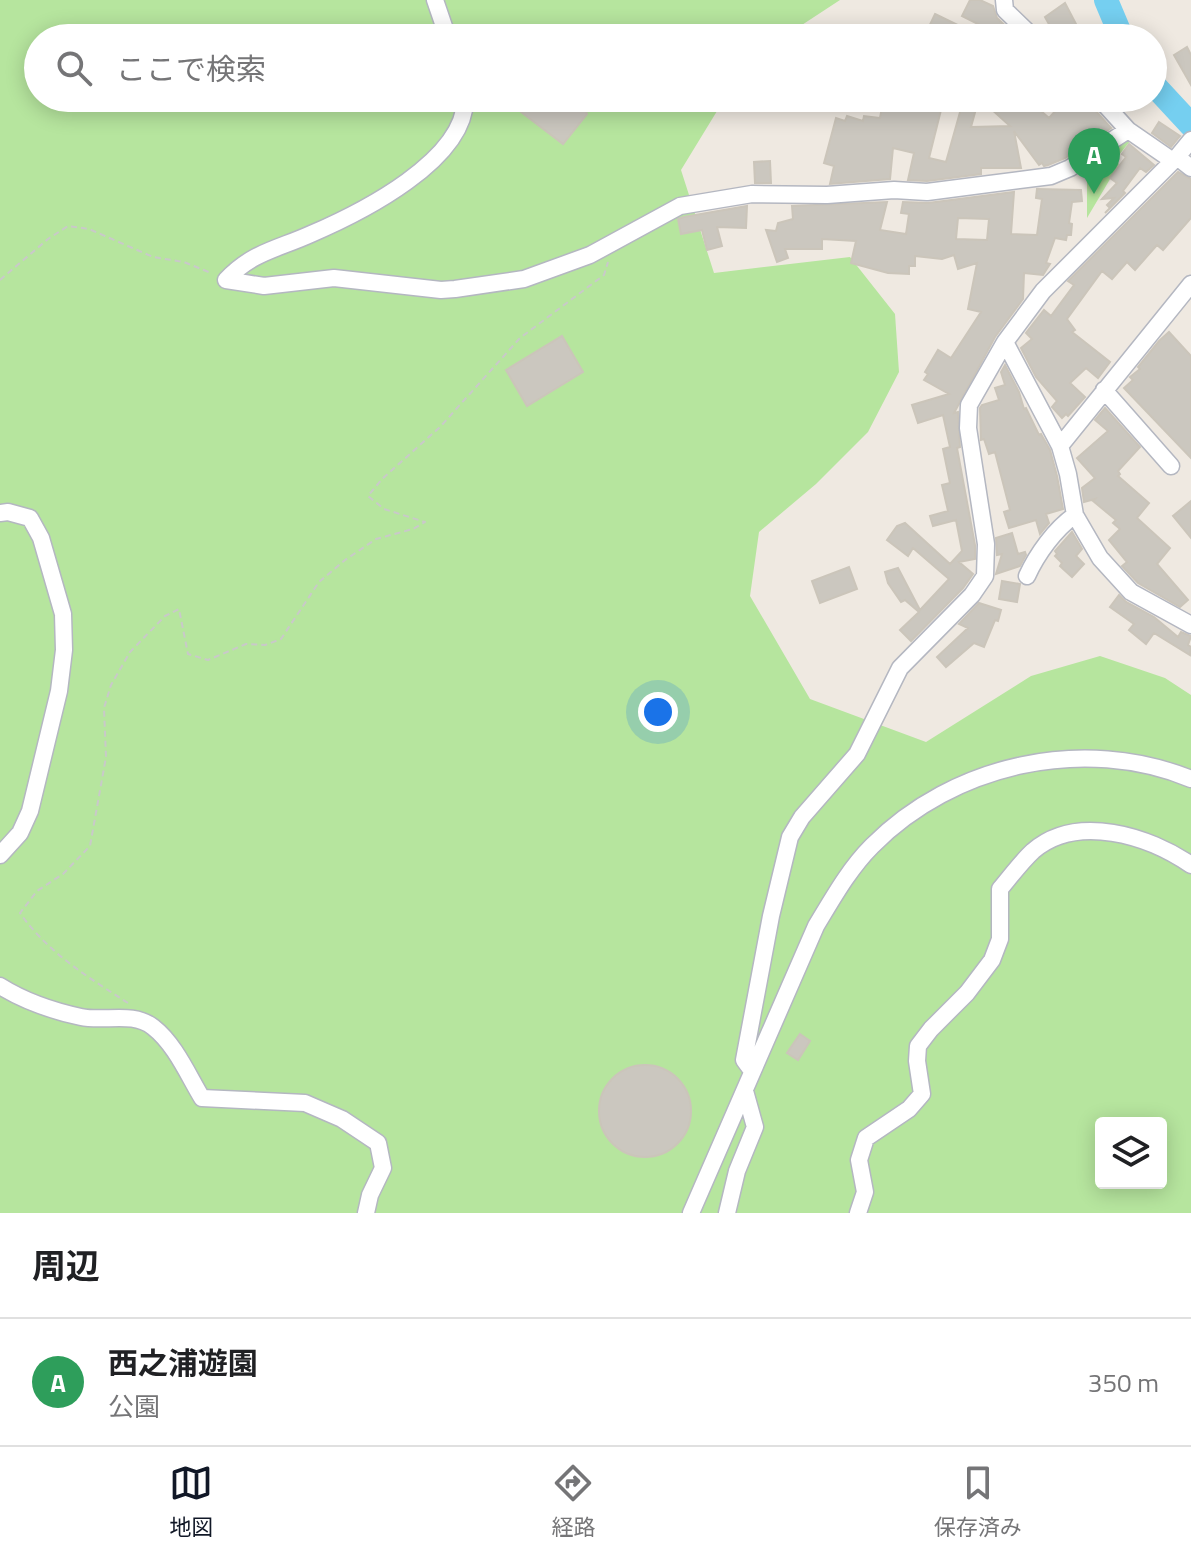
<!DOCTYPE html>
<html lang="ja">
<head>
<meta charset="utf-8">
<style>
	body { margin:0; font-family:"Titillium Web","Noto Sans JP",sans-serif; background:#f2f2f2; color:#202124 }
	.controls { position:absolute; right:24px; bottom:24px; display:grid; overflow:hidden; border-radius:8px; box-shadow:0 4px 20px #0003 }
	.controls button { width:72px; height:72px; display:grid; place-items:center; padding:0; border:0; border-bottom:2px solid #e0e0e0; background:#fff; color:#202124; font:40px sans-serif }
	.you { position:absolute; left:658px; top:712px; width:28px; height:28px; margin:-20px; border:6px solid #fff; border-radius:50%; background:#1a73e8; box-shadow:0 0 0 12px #1a73e833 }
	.badge { display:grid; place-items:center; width:52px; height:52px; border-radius:50%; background:#111827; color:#fff; font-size:26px; font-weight:700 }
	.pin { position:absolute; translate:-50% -66px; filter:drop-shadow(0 2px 4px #0008) }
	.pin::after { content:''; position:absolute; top:42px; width:28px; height:24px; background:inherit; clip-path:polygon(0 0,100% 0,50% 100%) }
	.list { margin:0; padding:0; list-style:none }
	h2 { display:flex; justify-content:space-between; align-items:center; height:104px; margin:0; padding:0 32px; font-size:34px }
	h2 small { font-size:26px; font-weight:400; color:#757577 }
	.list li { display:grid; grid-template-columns:52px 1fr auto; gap:24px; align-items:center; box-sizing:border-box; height:128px; padding:0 32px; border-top:2px solid #e0e0e0 }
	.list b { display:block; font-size:30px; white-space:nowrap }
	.list p { margin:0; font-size:26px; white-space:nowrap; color:#757577 }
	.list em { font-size:26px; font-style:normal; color:#757577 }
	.icon { flex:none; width:44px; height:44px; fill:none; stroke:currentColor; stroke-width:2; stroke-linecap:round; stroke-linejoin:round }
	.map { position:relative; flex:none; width:1191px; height:1213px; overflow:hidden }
	.search { position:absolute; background:#fff; box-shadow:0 4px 20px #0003; left:24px; right:24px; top:24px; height:88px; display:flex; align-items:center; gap:20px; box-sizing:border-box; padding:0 28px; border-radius:44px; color:#757577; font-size:30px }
	.sheet { height:232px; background:#fff }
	nav { display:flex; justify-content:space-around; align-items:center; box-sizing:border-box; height:112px; border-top:2px solid #e0e0e0; background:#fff; font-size:22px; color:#757577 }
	nav a { display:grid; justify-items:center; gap:4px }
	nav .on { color:#111827 }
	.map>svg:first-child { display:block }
</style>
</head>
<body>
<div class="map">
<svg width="1191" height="1213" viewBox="0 0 1191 1213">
	<rect width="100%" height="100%" fill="#efe9e1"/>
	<!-- green -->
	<path fill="#b6e59e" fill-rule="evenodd" d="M0,0H840L782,38H38V98H725L681,170L714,273L850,257L895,314L899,372L868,432L816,484L759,532L750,596L810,699L926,742L1031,676L1100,656L1165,678L1191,695V1213H0ZM1101,1123H1161V1183H1101Z
		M1123,140H1131L1115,160L1119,164L1087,218V174L1089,173L1085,164Z"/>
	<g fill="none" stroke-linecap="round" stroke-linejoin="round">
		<!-- river -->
		<path stroke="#75cff0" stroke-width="24" d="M1106,0L1122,38
			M1153,84L1191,125"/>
	</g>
	<!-- building -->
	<path fill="#cbc7bf" stroke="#cbc5ba" stroke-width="2" fill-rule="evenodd" d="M970,0H980L993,6L997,18L1018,38H999L1000,35L962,16Z
		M1065,3L1077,26L1074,28L1081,38H1045L1043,32L1050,26L1045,17Z
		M935,14L966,29L962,38H937L926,33Z
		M1187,47L1191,55V85L1174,55Z
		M519,98H582L587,114L563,144L521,112Z
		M932,98H944L929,158L946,162L964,98H979L971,127L1010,126L979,98H1038L1033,104L1049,118L1067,98H1079L1093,111L1095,110L1111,128L1065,158L1048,165L1044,166L1042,163L1039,165L1014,131L1021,168H981V174L927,181L908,180L914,153L893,148L890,179L830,184L834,166L824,163L836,118L845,121L847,116L863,121L864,116L880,118L883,102L928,111Z
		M1159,122L1180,136L1171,147L1152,133Z
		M1129,144L1154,165L1146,172L1140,168L1123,191L1125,193L1105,213L1110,208L1107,205L1114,198L1102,199L1117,183L1110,178L1126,157L1122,154Z
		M770,161L771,183H755L754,162Z
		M1178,172L1191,179V218L1163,250L1157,245L1135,270L1127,262L1112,279L1102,271L1067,319L1075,330L1072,332L1110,362L1098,378L1086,368L1070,383L1085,397L1068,416L1066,414L1062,418L1052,407L1057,401L1036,377L1021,348L1032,339L1026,333L1044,310L1051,316L1074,285L1068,281Z
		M1037,189L1081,190L1082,201L1072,202L1069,223L1072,224L1071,235H1067L1066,240L1055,238L1046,263L1050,264L1043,275L1024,273L1023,299L995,337L954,413L958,412L960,447L957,448L975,545V559L959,562L973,574L963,588L911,641L900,630L919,612L905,600L901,602L888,583L885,572L898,568L920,610L949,579L913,548L908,556L887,540L897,526L905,523L950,564L962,551L956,520L933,526L930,516L948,511L942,485L950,483L943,449L950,447L943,415L918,423L912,405L949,394L924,380L928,374L925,372L938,350L951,358L981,312L968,309L977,263L958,269L954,255L942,259L915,256V266H909V274L888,273L851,263L856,241L822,239V249H785L788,258L777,262L766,230L776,231L778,223L793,219L792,206L887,202L880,230L906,234L909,214L901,213L903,202L928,203L1014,192L1011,234L1037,235L1042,199L1036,198ZM958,218L989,219L987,240L956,239Z
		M747,206L746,228L717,227L722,246L707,250L702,230L681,234L678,219L684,217Z
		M1169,332L1191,356V458L1124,388L1133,380L1130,377L1140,369L1138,367L1159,341Z
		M562,336L583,372L527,406L506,370Z
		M1005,365L1019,392L1024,409L1026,408L1039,435L1041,434L1050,450L1057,476L1063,509L1046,514L1049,523L1040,534L1036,520L1009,528L1004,512L1010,510L995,452L989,454L984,439L981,440L980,408L982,405L999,400L995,388L1005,385L1001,372Z
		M1105,408L1140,447L1118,471L1120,474L1118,476L1149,503L1137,518L1170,548L1157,564L1188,600L1180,607L1138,583L1122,566L1127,562L1109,540L1120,529L1113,523L1116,520L1093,501L1095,499L1084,502L1082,488L1095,478L1077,458L1108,431L1095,420Z
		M1191,501V538L1173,516Z
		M1072,532L1082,549L1076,556L1084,564L1072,577L1060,566L1062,563L1055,556L1057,554L1055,551Z
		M1012,533L1018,554L1025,552L1026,555L1020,566L996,574L1002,554L997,555L996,538Z
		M849,567L857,589L820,603L812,581Z
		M1002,581L1020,584L1017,602L999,599Z
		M1119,595L1126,602L1154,617L1178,637L1181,632L1191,636L1188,645L1191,647L1190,655L1154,633L1146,644L1129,630L1134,624L1110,607Z
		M979,603L1001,610L998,621L995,620L984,647L974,643L946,667L937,657L968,628L959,624Z
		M800,1034L810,1041L798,1060L787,1053Z
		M599 1111a46 46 0 1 1 92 0a46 46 0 1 1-92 0Z"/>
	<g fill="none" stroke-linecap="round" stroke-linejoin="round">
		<!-- minor casing -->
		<g stroke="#b4b7c1" stroke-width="19">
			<path id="minor" d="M435,0L448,38
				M1004,0L1005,10L1034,38
				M1099,98L1128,130L1173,161
				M1177,157L1191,168
				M226,280L264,286L334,278L441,290L455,289L524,279L590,255L680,206L752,194L827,195L894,190L927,192L1051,176L1070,168L1128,130
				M226,280C252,252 278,249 311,234C360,213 467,160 465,98
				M1005,342L1060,446L1068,474L1075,515L1100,558L1131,592L1191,625
				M1104,390L1171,466
				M1060,446L1191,284
				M0,513L8,512L30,518L41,538L63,614L64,650L59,691L30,811L20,833L0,855
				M1027,576C1037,554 1055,529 1075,515
				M0,986C24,1001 53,1011 81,1017C105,1022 133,1011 153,1027C175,1044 188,1075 202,1098L305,1103L342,1119L378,1143L383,1168L370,1195L366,1213
				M752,1071L744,1060L771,916L790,837L802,817L857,754L900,668L972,595L985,576L986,544L968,428L969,405L1005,342L1043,291L1177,157L1191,140
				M691,1213L816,926C833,898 849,869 872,846C953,764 1084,735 1191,779
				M727,1213L737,1171L755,1127L745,1091
				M858,1213L865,1192L859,1160L866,1138L909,1109L922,1094L917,1061L918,1046L931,1029L967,993L992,960L1000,939V889C1011,876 1021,862 1033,851C1077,813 1149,836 1191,865"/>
		</g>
		<!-- path -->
		<path stroke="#c9c9c9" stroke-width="2" stroke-dasharray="6 4" stroke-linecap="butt" d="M0,280L48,239L68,226L89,229L153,257L184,262L211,273
			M128,1003C89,978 47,952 20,913L37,891L63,874L90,846L106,757L104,708L111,685L130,652L165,616L179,609L188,654L208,660L246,644L265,645L281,639L319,582L345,560L376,539L413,529L425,522L384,509L368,496L382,479L440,427L520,338L604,275L608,262"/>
		<!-- minor -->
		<use href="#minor" stroke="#fff" stroke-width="16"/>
	</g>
</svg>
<div class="controls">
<button><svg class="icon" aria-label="layers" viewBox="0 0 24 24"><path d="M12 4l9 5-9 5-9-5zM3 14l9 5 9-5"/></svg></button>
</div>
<div class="you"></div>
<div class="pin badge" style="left:1094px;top:194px;background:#2e9e5b">A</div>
<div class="search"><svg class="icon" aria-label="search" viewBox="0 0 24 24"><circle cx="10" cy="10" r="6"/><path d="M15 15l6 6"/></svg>ここで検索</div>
</div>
<section class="sheet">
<h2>周辺<small></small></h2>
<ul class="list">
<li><span class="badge" style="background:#2e9e5b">A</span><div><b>西之浦遊園</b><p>公園</p></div><em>350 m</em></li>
</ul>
</section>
<nav>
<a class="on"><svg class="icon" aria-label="map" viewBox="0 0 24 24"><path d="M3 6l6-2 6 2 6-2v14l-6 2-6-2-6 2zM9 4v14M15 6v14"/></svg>地図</a>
<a><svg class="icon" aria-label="directions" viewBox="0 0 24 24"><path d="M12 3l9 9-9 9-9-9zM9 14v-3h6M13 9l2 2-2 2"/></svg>経路</a>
<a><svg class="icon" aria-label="saved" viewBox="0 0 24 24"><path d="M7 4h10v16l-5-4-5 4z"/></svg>保存済み</a>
</nav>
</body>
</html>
